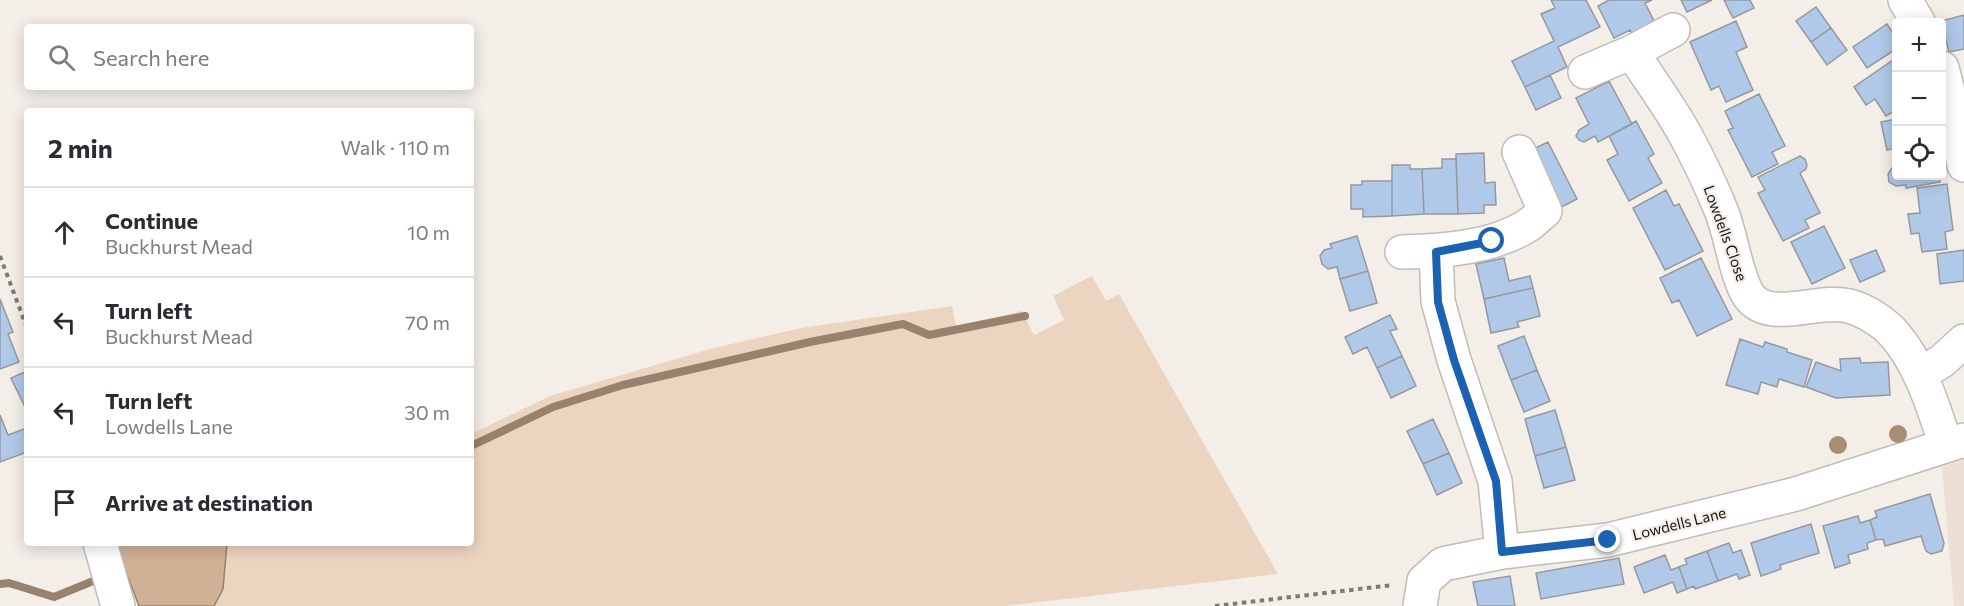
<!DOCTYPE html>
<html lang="en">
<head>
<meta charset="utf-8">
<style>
	body { margin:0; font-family:Commissioner,sans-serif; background:#f2f2f3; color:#2b2b33 }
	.controls { position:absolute; right:18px; top:18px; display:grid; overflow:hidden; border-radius:6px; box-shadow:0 3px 15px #0003 }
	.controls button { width:54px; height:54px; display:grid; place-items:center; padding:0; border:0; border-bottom:2px solid #e1e1e2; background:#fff; color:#2b2b33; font:30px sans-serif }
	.stop { position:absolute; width:18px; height:18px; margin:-14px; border:4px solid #1b62b2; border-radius:50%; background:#fff }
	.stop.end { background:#1b62b2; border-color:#fff; box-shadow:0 2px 6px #0008 }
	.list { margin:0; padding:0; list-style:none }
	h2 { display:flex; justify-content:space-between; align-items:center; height:78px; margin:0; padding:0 24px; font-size:26px }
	h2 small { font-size:20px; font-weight:400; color:#7c7c81 }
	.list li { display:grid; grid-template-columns:39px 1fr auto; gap:18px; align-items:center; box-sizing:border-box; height:90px; padding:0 24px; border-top:2px solid #e1e1e2 }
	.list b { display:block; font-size:22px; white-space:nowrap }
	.list p { margin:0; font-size:20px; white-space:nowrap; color:#7c7c81 }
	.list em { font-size:20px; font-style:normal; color:#7c7c81 }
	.icon { flex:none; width:33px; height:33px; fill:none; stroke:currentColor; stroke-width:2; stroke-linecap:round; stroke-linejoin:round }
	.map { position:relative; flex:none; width:1964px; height:606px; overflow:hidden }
	.search { position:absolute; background:#fff; box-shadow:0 3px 15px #0003; left:24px; top:24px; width:450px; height:66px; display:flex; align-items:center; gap:15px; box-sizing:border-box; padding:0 21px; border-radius:6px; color:#7c7c81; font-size:22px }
	.panel { position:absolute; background:#fff; box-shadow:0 3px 15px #0003; left:24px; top:108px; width:450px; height:438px; border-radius:6px }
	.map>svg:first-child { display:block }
</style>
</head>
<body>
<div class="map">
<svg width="1964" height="606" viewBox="0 0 1964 606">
	<rect width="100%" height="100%" fill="#f4eee9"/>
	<!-- built -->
	<path fill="#ece0d6" d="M1964,460V606H1954L1942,467Z"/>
	<!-- green -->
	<path fill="#ecd5c0" d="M1092,276L1106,301L1119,294L1278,574L1005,606H214L223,589L227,543H471V434L550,396L710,349L801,328L952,306L956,326L1022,311L1034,335L1064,320L1053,296Z"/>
	<!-- water -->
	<path fill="#d0b195" stroke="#98826d" stroke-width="1.5" d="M115,543H227L223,589L214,606H139Z"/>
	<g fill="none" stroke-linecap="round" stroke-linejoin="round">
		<!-- stream -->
		<path stroke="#98826d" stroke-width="8" d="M471,446L553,407L623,385L810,342L903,324L929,335L1025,316
			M0,584L9,583L54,597L103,577"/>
	</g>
	<!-- building -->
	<path fill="#b0c9e9" stroke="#95999e" stroke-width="1.5" d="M1551,0H1586L1600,27L1558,47L1567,67L1525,87L1512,61L1554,41L1541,14L1555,8Z
		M1609,0H1652L1645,3L1657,27L1634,39L1630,30L1614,38L1598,6Z
		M1681,0H1712L1687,12Z
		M1724,0H1750L1754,8L1733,18Z
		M1816,7L1831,28L1811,42L1796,21Z
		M1964,15V49L1949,52L1941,21Z
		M1736,21L1747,47L1736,52L1753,90L1726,102L1719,86L1711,90L1690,42Z
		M1887,24L1896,38V49L1867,68L1853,47Z
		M1831,28L1847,50L1827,65L1811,42Z
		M1896,58V110L1886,116L1875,99L1866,105L1854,87Z
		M1550,75L1561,98L1536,110L1525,87Z
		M1609,81L1632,124L1598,142L1595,136L1584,142L1579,140L1576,136L1579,130L1589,124L1576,98Z
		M1759,94L1785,146L1772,152L1778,164L1752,177L1728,130L1733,128L1725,111Z
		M1896,119V148L1887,150L1881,122Z
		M1636,121L1654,154L1648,158L1662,183L1629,201L1607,160L1618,154L1609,136Z
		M1548,142L1577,199L1558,209L1529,151Z
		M1484,153L1485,183L1495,182L1496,205H1484V213L1458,214L1456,154Z
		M1800,156L1805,159L1807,165L1806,169L1800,173L1820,213L1805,220L1809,228L1783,241L1758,193L1765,190L1758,177Z
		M1442,159H1456L1458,214H1424L1422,169L1442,168Z
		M1392,165H1410V169H1422L1424,214L1392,216Z
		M1896,167V176H1939L1940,182L1906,188V185L1896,186L1889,182L1888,174L1892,168Z
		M1362,181H1392V216L1363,217V209H1351V185H1362Z
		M1947,184L1953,230L1945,232L1947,249L1922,252L1919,233L1911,234L1908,214L1920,213L1917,188Z
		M1666,190L1674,206L1679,204L1703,251L1665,270L1633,208Z
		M1824,226L1845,268L1812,284L1791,242Z
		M1357,236L1368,271L1340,279L1337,267L1328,269L1322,264L1320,256L1324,250L1332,248L1330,244Z
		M1876,250L1885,271L1860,282L1850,260Z
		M1964,250V281L1940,284L1937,254Z
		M1504,258L1509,281L1530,276L1533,288L1484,299L1476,264Z
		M1701,258L1732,319L1697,336L1679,300L1672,303L1660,278Z
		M1368,271L1377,303L1350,311L1340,279Z
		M1533,288L1540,316L1517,322L1519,327L1491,333L1484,299Z
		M0,299L13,332L8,334L19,362L0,369Z
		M1390,315L1397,329L1390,331L1402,356L1377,368L1367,347L1353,354L1345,337Z
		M1524,336L1537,370L1511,380L1498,346Z
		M1740,339L1763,347L1765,342L1787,349V352L1812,360L1804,387L1779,379L1777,387L1761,382L1758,394L1726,385Z
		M1402,356L1416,386L1391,398L1377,368Z
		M1860,358L1861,363L1888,362L1890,395L1836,398L1806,387L1816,362L1841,371L1840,359Z
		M1537,370L1550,401L1524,412L1511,380Z
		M27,371V411L11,378Z
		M1555,410L1566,447L1535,456L1525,419Z
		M0,415L8,435L27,428V452L0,462Z
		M1433,419L1449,453L1423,464L1407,431Z
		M1566,447L1575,480L1544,488L1535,456Z
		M1449,453L1462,483L1437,495L1423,464Z
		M1930,494L1944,543L1942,551L1931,554L1926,551L1921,536L1885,546L1883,539L1876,540L1870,520L1877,517L1875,511Z
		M1858,516L1860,523L1870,520L1876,540L1867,543L1868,549L1848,555L1850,563L1835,568L1823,526Z
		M1811,524L1819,553L1780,565L1781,569L1761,576L1751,543Z
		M1729,543L1733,553L1741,550L1750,575L1739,579L1737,574L1718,581L1707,551Z
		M1707,551L1718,581L1695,589L1694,586L1687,589L1679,567L1687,564L1685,559Z
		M1665,555L1671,570L1679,567L1687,589L1677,593L1673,582L1644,593L1634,567Z
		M1619,558L1624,584L1541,599L1536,573Z
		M1510,576L1515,606H1478L1473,582Z"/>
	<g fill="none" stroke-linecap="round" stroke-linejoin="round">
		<!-- minor casing -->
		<g stroke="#c1bcb7" stroke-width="36">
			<path id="minor" d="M1905,0L1918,22
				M1632,52C1650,81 1672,109 1688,140C1700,162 1711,186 1721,210C1731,234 1736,277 1749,296C1769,324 1819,298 1849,306C1865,310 1885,323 1895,335C1922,367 1933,407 1946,445
				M1942,68L1953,110L1964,165
				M1585,72L1632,52L1673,30
				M1402,252C1443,251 1491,248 1527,226C1533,222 1539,216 1545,211L1519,152
				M1436,252L1438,301L1454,360L1495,481L1502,552
				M1921,374L1942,361L1964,341
				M100,543L118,606
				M1420,606L1424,581L1443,564L1502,552L1608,540L1796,494L1964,440"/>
		</g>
		<!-- path -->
		<path stroke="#7e7a77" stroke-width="4" stroke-dasharray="4.5 4.5" stroke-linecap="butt" d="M0,256L27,328
			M1215,606L1393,585"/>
		<!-- minor -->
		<use href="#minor" stroke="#fff" stroke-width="33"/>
	</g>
	<!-- trees -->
	<g fill="#a78e72">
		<circle cx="1898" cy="434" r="9"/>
		<circle cx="1838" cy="445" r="9"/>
	</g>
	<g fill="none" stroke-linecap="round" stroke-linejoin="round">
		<!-- route -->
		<path stroke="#1b62b2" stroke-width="8" d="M1492,241L1436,252L1438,302L1454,360L1496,481L1502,552L1608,540"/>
	</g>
	<g text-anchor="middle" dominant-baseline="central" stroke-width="4.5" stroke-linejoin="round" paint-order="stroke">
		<!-- street labels -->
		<g font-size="15" fill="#151311" stroke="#f4eee9">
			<text transform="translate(1726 233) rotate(70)">Lowdells Close</text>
			<text transform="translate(1679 523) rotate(-14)">Lowdells Lane</text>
		</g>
	</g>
</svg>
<div class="controls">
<button>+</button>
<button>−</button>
<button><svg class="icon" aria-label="locate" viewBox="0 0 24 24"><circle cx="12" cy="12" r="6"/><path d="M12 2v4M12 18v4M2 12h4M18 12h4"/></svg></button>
</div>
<div class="stop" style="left:1492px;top:241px"></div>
<div class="stop end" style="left:1608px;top:540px"></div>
<div class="search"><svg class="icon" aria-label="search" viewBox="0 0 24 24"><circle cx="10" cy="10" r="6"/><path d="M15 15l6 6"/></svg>Search here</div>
<section class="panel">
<h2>2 min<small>Walk · 110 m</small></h2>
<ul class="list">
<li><svg class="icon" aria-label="ahead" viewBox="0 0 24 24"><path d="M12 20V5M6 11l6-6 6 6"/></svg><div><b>Continue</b><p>Buckhurst Mead</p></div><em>10 m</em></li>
<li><svg class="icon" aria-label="left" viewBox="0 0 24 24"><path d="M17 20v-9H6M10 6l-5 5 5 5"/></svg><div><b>Turn left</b><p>Buckhurst Mead</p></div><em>70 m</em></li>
<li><svg class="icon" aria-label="left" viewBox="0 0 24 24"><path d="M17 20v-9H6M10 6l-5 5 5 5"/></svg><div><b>Turn left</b><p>Lowdells Lane</p></div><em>30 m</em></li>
<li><svg class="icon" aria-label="arrive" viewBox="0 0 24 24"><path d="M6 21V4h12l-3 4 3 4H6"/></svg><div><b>Arrive at destination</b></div></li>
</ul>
</section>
</div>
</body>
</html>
